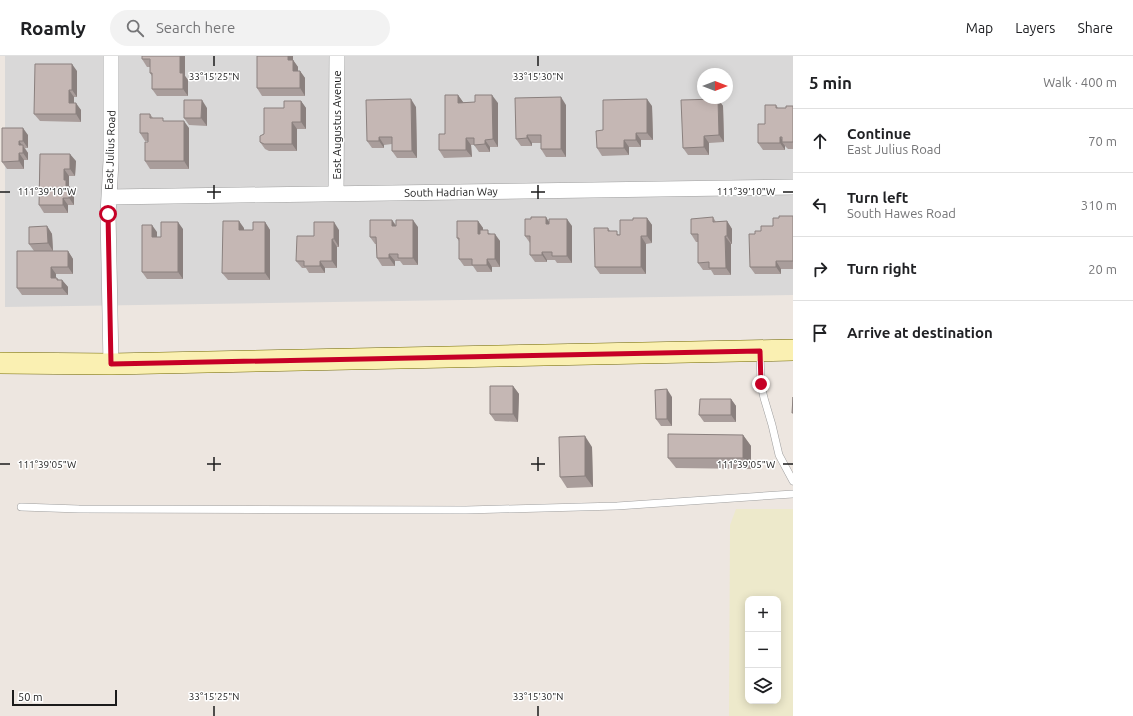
<!DOCTYPE html>
<html lang="en">
<head>
<meta charset="utf-8">
<style>
	body { margin:0; font-family:Ubuntu,sans-serif; background:#f2f2f2; color:#202124 }
	.controls { position:absolute; right:12px; bottom:12px; display:grid; overflow:hidden; border-radius:8px; box-shadow:0 2px 10px #0003 }
	.controls button { width:36px; height:36px; display:grid; place-items:center; padding:0; border:0; border-bottom:1px solid #e0e0e0; background:#fff; color:#202124; font:20px sans-serif }
	.compass { position:absolute; left:697px; top:12px; width:36px; height:36px; border-radius:50%; background:#fff; box-shadow:0 2px 10px #0003; rotate:90deg }
	.scale { position:absolute; left:12px; bottom:10px; width:105px; box-sizing:border-box; padding-left:4px; border:2px solid #1b1b1b; border-top:0; font-size:11px; line-height:14px; white-space:nowrap; color:#1b1b1b; -webkit-text-stroke:3px #fff; paint-order:stroke }
	.stop { position:absolute; width:12px; height:12px; margin:-9px; border:3px solid #c60026; border-radius:50%; background:#fff }
	.stop.end { background:#c60026; border-color:#fff; box-shadow:0 1px 4px #0008 }
	.list { margin:0; padding:0; list-style:none }
	h2 { display:flex; justify-content:space-between; align-items:center; height:52px; margin:0; padding:0 16px; font-size:17px }
	h2 small { font-size:13px; font-weight:400; color:#757577 }
	.list li { display:grid; grid-template-columns:26px 1fr auto; gap:12px; align-items:center; box-sizing:border-box; height:64px; padding:0 16px; border-top:1px solid #e0e0e0 }
	.list b { display:block; font-size:15px; white-space:nowrap }
	.list p { margin:0; font-size:13px; white-space:nowrap; color:#757577 }
	.list em { font-size:13px; font-style:normal; color:#757577 }
	.icon { flex:none; width:22px; height:22px; fill:none; stroke:currentColor; stroke-width:2; stroke-linecap:round; stroke-linejoin:round }
	.map { position:relative; flex:none; width:793px; height:660px; overflow:hidden }
	header { display:flex; align-items:center; gap:24px; box-sizing:border-box; height:56px; padding:0 20px; background:#fff; border-bottom:1px solid #e0e0e0 }
	header strong { font-size:19px }
	nav { display:flex; gap:22px; margin-inline-start:auto; font-size:14px }
	.search { width:280px; height:36px; background:#f2f2f2; display:flex; align-items:center; gap:10px; box-sizing:border-box; padding:0 14px; border-radius:22px; color:#757577; font-size:15px }
	main { display:flex }
	aside { flex:1; background:#fff }
	.map>svg:first-child { display:block }
</style>
</head>
<body>
<header>
<strong>Roamly</strong>
<div class="search"><svg class="icon" aria-label="search" viewBox="0 0 24 24"><circle cx="10" cy="10" r="6"/><path d="M15 15l6 6"/></svg>Search here</div>
<nav><a>Map</a><a>Layers</a><a>Share</a></nav>
</header>
<main>
<div class="map">
<svg width="793" height="660" viewBox="0 0 793 660">
	<rect width="100%" height="100%" fill="#ede6e0"/>
	<!-- residential -->
	<path fill="#d9d8d8" fill-rule="evenodd" d="M5,0H793V239L5,251ZM703,18H727V42H703Z"/>
	<!-- farmland -->
	<path fill="#ede9cb" fill-rule="evenodd" d="M736,453H793V660H729L730,469ZM748,543H778V645H748Z"/>
	<g fill="none" stroke-linecap="round" stroke-linejoin="round">
		<!-- lane casing -->
		<g stroke="#9f9f9f" stroke-width="8">
			<path id="lane" d="M760,297L761,329L764,342L772,369L779,399L793,425
				M21,451L79,453L466,454L617,450L793,438"/>
		</g>
		<!-- street casing -->
		<g stroke="#9f9f9f" stroke-width="16">
			<path id="street" d="M336,138L337,0
				M109,141L793,131
				M111,308L108,158L111,105V0"/>
		</g>
		<!-- secondary casing -->
		<g stroke="#716804" stroke-width="22">
			<path id="secondary" d="M0,307L111,308L793,294"/>
		</g>
		<!-- lane -->
		<use href="#lane" stroke="#fff" stroke-width="7"/>
		<!-- street -->
		<use href="#street" stroke="#fff" stroke-width="15"/>
		<!-- secondary -->
		<use href="#secondary" stroke="#faf0b2" stroke-width="21"/>
	</g>
	<!-- wall -->
	<path fill="#a99d9b" d="M142,0L185,20L188,24V40H157L152,33V20L150,17V11H147L142,3Z
		M257,0H305H293V4L298,11V15H300L305,22V40H262L257,32Z
		M77,15V41H74V47L81,54V66L40,65L34,58Z
		M458,39L463,46L498,47V91H490V96H479L474,89H471L472,101L444,102L439,94Z
		M718,43L723,50L724,86L709,87V99H688L683,92Z
		M301,45L306,52V73H297V95H269L265,93L260,86L264,78Z
		M566,49V101H546L541,93V87H532V90H521L516,83Z
		M776,49L778,52H786L793,50V93H788L785,90V94H763L758,87Z
		M652,50L653,84H641V91H629V99L602,100L597,92L603,74Z
		M416,51L417,102H397L392,95V88L384,89V92H372L367,85Z
		M207,52V70L189,69L184,62Z
		M150,58L153,62L189,72V113H150L145,105L148,85H145L140,77Z
		M2,72L28,79V92H25L28,97V104H24V113H7L2,106Z
		M40,98L76,105L75,120H69V130L74,138V149H68V157H44L39,149Z
		M793,160V213H781V218H755L750,211L755,178L773,170L779,162Z
		M713,161L716,166L727,165L732,173V188H731V219H714L711,214H703L698,207V186H696L691,178Z
		M647,162L652,169V187L646,188V218H600L595,211L608,172L610,175L620,179L633,164Z
		M392,164L396,169L418,171V209H403L400,205H395V210H382L377,202L376,188H375L370,181Z
		M478,165L483,172V174L491,178L500,185V211H492V216H477L473,210H464L459,203V185L457,182Z
		M265,166L270,174V224H228L222,217L244,172V174H253Z
		M549,166L572,170V207H557L555,204H547V206H535L530,199V187L525,180Z
		M47,170L52,178L53,195H34L29,188Z
		M183,173V223H147L142,216L157,176V181H161Z
		M339,174V191H337V212H325V217H309L306,212H302L296,205L314,180Z
		M68,195L73,203V218H56V222H57L59,224H62L68,231V239H22L17,232Z
		M513,330L519,338L518,366L495,365L490,358Z
		M672,341V370H661L656,363Z
		M731,343L736,350V366H704L699,359Z
		M743,379L751,390V413L676,412L668,402Z
		M592,391L593,431L567,432L560,421Z"/>
	<!-- shaded-wall -->
	<path fill="#8a807e" d="M180,0H185V20L188,24V40L183,33L180,17Z
		M288,0H293V4L298,11V22L293,15L288,4Z
		M72,8L77,15V41L72,34Z
		M300,15L305,22V40L300,32Z
		M69,34L74,41V54L69,47Z
		M458,39L463,46V54L458,47Z
		M492,39L498,47V91L493,83Z
		M561,41L566,49V101L561,93Z
		M411,43L416,51L417,102L412,95Z
		M647,43L652,50L653,84L647,77Z
		M718,43L723,50L724,86L719,79Z
		M202,44L207,52V70L201,62Z
		M301,45L306,52V73L301,66Z
		M76,47L81,54V66L76,58Z
		M184,65L189,72V113L184,105Z
		M292,66L297,73V95L292,88Z
		M23,72L28,79V92L23,85Z
		M636,77L641,84V91L636,84Z
		M527,79L532,87V90L527,82Z
		M704,80L709,87V99L704,91Z
		M379,81L384,89V92L379,85Z
		M780,81L784,86H782L785,90V94L780,87Z
		M466,82L471,89L472,101L466,94Z
		M485,84L490,91V96L485,88Z
		M624,84L629,91V99L624,92Z
		M19,85L28,97V104L23,97L19,89Z
		M19,97L24,104V113L19,105Z
		M70,98L76,105L75,120L70,113Z
		M64,113L69,120V130L74,138V149L69,142L66,130L64,124Z
		M63,142L68,149V157L63,149Z
		M546,161L551,169L546,168Z
		M647,162L652,169V187L647,180Z
		M567,163L572,170V207L567,200Z
		M392,164L397,172L392,170Z
		M413,164L418,171V209L413,202Z
		M239,165L244,172V182L239,174Z
		M478,165L483,172V185L478,178Z
		M727,165L732,173V188L727,180Z
		M178,166L183,173V223L178,216Z
		M265,166L270,174V224L265,217Z
		M334,166L339,174V191L334,183Z
		M152,169L157,176V188L152,181Z
		M47,170L52,178L53,195L48,187Z
		M495,178L500,185V211L495,203Z
		M641,180L646,188V218L641,211Z
		M725,180L731,188V219L726,212Z
		M332,183L337,191V212L332,205Z
		M68,195L73,203V218L68,211Z
		M542,196L547,204V206L542,199Z
		M389,198L395,205V210L389,202Z
		M487,203L492,211V216L487,209Z
		M320,205L325,212V217L320,210Z
		M776,205L781,213V218L776,211Z
		M51,211L56,218V229L51,222Z
		M62,224L68,231V239L62,232Z
		M513,330L519,338L518,366L513,358Z
		M667,333L672,341V370L667,363Z
		M731,343L736,350V366L731,359Z
		M743,379L751,390V413L743,402Z
		M585,380L592,391L593,431L585,420Z"/>
	<!-- building -->
	<path fill="#c5b7b4" stroke="#8a807e" d="M142,0H180V17H183V33H152V17H150V3H142Z
		M257,0H288V4H293V15H300V32H257Z
		M35,8H72V34H69V47H76V58H34Z
		M445,39H458V47L475,46V39H492L493,83L485,84V88L474,89V82H466V94H439V78H445Z
		M561,41V93H541V79H527V82L516,83L515,42Z
		M411,43L412,95H392V81H379V85H367L366,44Z
		M647,43V77H636V84H624V92H597L596,75L603,74V44Z
		M718,43L719,79L704,80V91L683,92L681,44Z
		M184,44H202L201,62H184Z
		M284,45H301V66H292V88H264L260,86V80L264,78V52H284Z
		M765,49H776V52H786V50H793V86H782V81H780V87H758V68H765Z
		M140,58H150V62H163V65H184V105H145V86H148V77H140Z
		M2,72H23V85H19V89H23V97H19V105L2,106Z
		M40,98H70V113H64V124H66V130H69V142H63V149H39Z
		M779,160H793V205H776V211H750L749,178H755V175H761V170H773V162H779Z
		M531,161H546V168H549V163H567V200H552V196H542V199H530V180H525V163H531Z
		M713,161V166L727,165V180H725L726,212H709V206L698,207V178H691V163Z
		M633,162H647V180H641V211H595L594,172H608V175H617V179H620V164H633Z
		M370,164H392V170H396V164H413V202H398V198H389V202H377L376,181H370Z
		M223,165H239V174H253V166H265V217H222Z
		M457,165H478V178H480V174H488V178H495V203H487V209H472V203H459V182H457Z
		M161,166H178V216H142V169H152V181H161Z
		M314,166H334V183H332V205H320V210H304V205H296L297,180H314Z
		M47,170L48,187L29,188V171Z
		M17,195H68V211H51V222H57V224H62V232H17Z
		M490,330H513V358H490Z
		M667,333V363H656L655,334Z
		M793,341V357H792Z
		M700,343H731V359H699Z
		M668,378L743,379V402H668Z
		M585,380V420L560,421L559,381Z"/>
	<g fill="none" stroke-linecap="round" stroke-linejoin="round">
		<!-- route -->
		<path stroke="#c60026" stroke-width="5" d="M108,158L111,308L760,295L761,328"/>
	</g>
	<!-- ticks -->
	<path fill="none" stroke="#1b1b1b" stroke-width="1.5" d="M214,0V10M538,0V10M214,129V143M538,129V143M0,136H10M207,136H221M531,136H545M783,136H793M214,401V415M538,401V415M0,408H10M207,408H221M531,408H545M783,408H793M214,650V660M538,650V660"/>
	<g text-anchor="middle" dominant-baseline="central" stroke-width="3" stroke-linejoin="round" paint-order="stroke">
		<!-- street labels -->
		<g font-size="11" fill="#1b1b1b" stroke="#fff">
			<text transform="translate(337 69) rotate(-90)">East Augustus Avenue</text>
			<text transform="translate(110 94) rotate(-88)">East Julius Road</text>
			<text transform="translate(451 136) rotate(-1)">South Hadrian Way</text>
		</g>
	</g>
	<g font-size="10" text-anchor="middle" fill="#1b1b1b" stroke="#fff" stroke-width="3" stroke-linejoin="round" paint-order="stroke">
		<text x="214" y="24">33°15'25"N</text>
		<text x="538" y="24">33°15'30"N</text>
		<text x="746" y="139">111°39'10"W</text>
		<text x="47" y="139">111°39'10"W</text>
		<text x="47" y="412">111°39'05"W</text>
		<text x="746" y="412">111°39'05"W</text>
		<text x="214" y="644">33°15'25"N</text>
		<text x="538" y="644">33°15'30"N</text>
	</g>
</svg>
<div class="controls">
<button>+</button>
<button>−</button>
<button><svg class="icon" aria-label="layers" viewBox="0 0 24 24"><path d="M12 4l9 5-9 5-9-5zM3 14l9 5 9-5"/></svg></button>
</div>
<svg class="compass" viewBox="-18 -18 36 36"><path d="M0-13l5 13h-10z" fill="#e53935"/><path d="M0 13l5-13h-10z" fill="#757577"/></svg>
<div class="scale">50 m</div>
<div class="stop" style="left:108px;top:158px"></div>
<div class="stop end" style="left:761px;top:328px"></div>
</div>
<aside>
<h2>5 min<small>Walk · 400 m</small></h2>
<ul class="list">
<li><svg class="icon" aria-label="ahead" viewBox="0 0 24 24"><path d="M12 20V5M6 11l6-6 6 6"/></svg><div><b>Continue</b><p>East Julius Road</p></div><em>70 m</em></li>
<li><svg class="icon" aria-label="left" viewBox="0 0 24 24"><path d="M17 20v-9H6M10 6l-5 5 5 5"/></svg><div><b>Turn left</b><p>South Hawes Road</p></div><em>310 m</em></li>
<li><svg class="icon" aria-label="right" viewBox="0 0 24 24"><path d="M7 20v-9h11M14 6l5 5-5 5"/></svg><div><b>Turn right</b></div><em>20 m</em></li>
<li><svg class="icon" aria-label="arrive" viewBox="0 0 24 24"><path d="M6 21V4h12l-3 4 3 4H6"/></svg><div><b>Arrive at destination</b></div></li>
</ul>
</aside>
</main>
</body>
</html>
